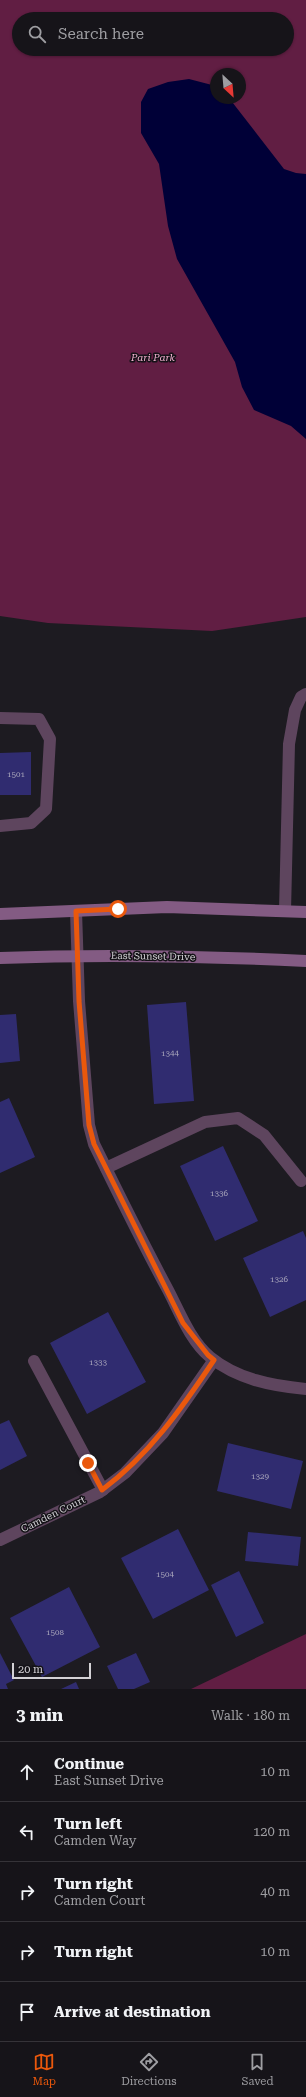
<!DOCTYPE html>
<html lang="en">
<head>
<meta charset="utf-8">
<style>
	body { margin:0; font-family:"Roboto Serif",serif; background:#1f1d22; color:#f1f3f6 }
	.compass { position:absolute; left:210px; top:68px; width:36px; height:36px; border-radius:50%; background:#161419; box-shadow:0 1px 3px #0004; rotate:154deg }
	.scale { position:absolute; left:12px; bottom:10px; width:79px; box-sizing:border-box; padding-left:4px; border:2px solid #d4d2d6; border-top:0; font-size:11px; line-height:14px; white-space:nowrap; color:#d4d2d6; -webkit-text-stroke:3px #141217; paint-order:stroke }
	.stop { position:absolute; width:12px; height:12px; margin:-9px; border:3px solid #ea580c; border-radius:50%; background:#fff }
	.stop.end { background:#ea580c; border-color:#fff; box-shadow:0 1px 4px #0008 }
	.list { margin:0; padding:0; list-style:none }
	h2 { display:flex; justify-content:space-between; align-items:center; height:52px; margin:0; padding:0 16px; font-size:17px }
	h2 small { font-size:13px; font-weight:400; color:#9e9ea2 }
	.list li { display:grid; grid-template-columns:26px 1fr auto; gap:12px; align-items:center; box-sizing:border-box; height:60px; padding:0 16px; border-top:1px solid #353338 }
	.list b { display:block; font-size:15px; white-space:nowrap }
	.list p { margin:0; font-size:13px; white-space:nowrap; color:#9e9ea2 }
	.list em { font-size:13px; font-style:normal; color:#9e9ea2 }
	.icon { flex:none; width:22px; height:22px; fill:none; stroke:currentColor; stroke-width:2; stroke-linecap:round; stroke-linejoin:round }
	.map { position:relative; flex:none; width:306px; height:1689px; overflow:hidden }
	.search { position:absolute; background:#161419; box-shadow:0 1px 3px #0004; left:12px; right:12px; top:12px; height:44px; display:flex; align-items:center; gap:10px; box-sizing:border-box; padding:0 14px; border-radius:22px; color:#9e9ea2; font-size:15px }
	.sheet { height:352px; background:#161419 }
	nav { display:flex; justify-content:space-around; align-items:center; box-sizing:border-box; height:56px; border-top:1px solid #353338; background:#161419; font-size:11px; color:#9e9ea2 }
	nav a { display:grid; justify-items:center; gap:2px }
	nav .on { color:#ea580c }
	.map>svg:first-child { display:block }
</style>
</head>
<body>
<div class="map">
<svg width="306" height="1689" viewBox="0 0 306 1689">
	<rect width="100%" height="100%" fill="#1d1b21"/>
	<!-- green -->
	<path fill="#611e43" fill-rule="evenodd" d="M0,0H306V617L212,631L48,623L0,616ZM19,19H287V49H19ZM216,74H240V98H216Z
		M306,1634V1689H191Z"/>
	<!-- water -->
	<path fill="#000037" d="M189,79L212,85L216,88V98H229L284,169L296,173L306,174V439L291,426L254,410L242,387L235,362L177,259L168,226L159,164L141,133V102L148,89L168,82Z"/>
	<!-- building -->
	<path fill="#302c70" d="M31,752V795H0V753Z
		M186,1002L194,1101L154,1104L147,1005Z
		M16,1014L20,1061L0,1063V1015Z
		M9,1098L35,1157L0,1173V1102Z
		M223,1146L258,1221L215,1241L180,1166Z
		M303,1231L306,1238V1300L270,1317L243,1258Z
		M108,1312L146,1382L87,1414L50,1343Z
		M9,1420L27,1456L0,1470V1424Z
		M228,1443L303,1461L291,1509L217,1491Z
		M178,1529L209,1590L153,1619L121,1558Z
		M248,1532L301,1537L298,1566L245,1561Z
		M239,1571L264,1623L236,1637L211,1585Z
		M69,1587L100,1647L42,1677L10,1618Z
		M0,1653L14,1680L6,1684L8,1689H0Z
		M136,1653L150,1682L134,1689H118L107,1666Z
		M76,1682L79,1689H61Z"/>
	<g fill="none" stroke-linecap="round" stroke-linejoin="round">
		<!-- lane -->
		<path stroke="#5e455e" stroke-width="12" d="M0,718L39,719L50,739L46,809L31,823L0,826
			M285,911L289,744L295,710L301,697L306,694
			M106,1168L205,1122L238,1118L264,1135L301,1181
			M34,1361L103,1490"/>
		<!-- street -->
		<path stroke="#5e455e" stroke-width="12" d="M76,911L79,1001L89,1125L94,1144C118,1193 142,1242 168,1290C180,1313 190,1340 210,1357C237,1379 272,1386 306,1389
			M0,1540L100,1492L125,1473L163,1433L214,1360"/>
		<!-- secondary -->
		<path stroke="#835b83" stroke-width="12" d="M0,914L167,907L306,912
			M0,958C102,954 204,956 306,961"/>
	</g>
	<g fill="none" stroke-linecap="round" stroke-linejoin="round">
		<!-- route -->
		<path stroke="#ea580c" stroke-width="5" d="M88,1463L102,1490C149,1455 182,1408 214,1360L208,1355L183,1323L94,1144L89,1125L79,1001L76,911L118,909"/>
	</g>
	<g text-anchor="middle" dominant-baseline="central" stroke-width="3" stroke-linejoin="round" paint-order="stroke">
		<!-- number labels -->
		<g font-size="8" fill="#aba8bc">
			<text x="16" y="774">1501</text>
			<text x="170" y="1053">1344</text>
			<text x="219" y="1193">1336</text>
			<text x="279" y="1279">1326</text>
			<text x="98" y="1362">1333</text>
			<text x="260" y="1476">1329</text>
			<text x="165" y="1574">1504</text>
			<text x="55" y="1632">1508</text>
		</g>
		<!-- park labels -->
		<g font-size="10" font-style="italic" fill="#f6b3d2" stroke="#141217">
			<text x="153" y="357">Pari Park</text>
		</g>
		<!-- street labels -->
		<g font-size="10" fill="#d4d2d6" stroke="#141217">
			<text transform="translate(153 956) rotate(1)">East Sunset Drive</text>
			<text transform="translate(53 1514) rotate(-26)">Camden Court</text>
		</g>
	</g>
</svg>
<svg class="compass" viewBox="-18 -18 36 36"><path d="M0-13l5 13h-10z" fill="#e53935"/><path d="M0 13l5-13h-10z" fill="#9e9ea2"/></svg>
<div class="scale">20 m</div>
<div class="stop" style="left:118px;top:909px"></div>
<div class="stop end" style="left:88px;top:1463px"></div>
<div class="search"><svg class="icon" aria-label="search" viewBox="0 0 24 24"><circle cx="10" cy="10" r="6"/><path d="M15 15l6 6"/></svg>Search here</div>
</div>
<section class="sheet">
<h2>3 min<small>Walk · 180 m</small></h2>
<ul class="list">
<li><svg class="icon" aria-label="ahead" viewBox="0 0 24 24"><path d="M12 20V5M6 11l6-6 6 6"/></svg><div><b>Continue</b><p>East Sunset Drive</p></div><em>10 m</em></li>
<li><svg class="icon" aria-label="left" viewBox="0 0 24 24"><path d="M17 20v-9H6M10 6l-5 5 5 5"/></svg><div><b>Turn left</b><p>Camden Way</p></div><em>120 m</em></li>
<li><svg class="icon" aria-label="right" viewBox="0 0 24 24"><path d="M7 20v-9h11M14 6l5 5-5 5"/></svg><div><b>Turn right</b><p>Camden Court</p></div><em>40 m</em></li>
<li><svg class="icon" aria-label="right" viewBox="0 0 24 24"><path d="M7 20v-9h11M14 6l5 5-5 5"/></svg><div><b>Turn right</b></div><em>10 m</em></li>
<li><svg class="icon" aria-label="arrive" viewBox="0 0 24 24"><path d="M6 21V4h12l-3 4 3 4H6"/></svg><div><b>Arrive at destination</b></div></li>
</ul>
</section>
<nav>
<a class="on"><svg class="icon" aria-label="map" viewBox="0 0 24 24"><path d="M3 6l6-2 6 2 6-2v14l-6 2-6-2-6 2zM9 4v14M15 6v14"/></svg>Map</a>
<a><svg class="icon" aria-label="directions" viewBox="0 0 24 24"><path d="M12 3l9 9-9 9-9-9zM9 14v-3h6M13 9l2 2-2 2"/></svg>Directions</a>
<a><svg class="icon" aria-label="saved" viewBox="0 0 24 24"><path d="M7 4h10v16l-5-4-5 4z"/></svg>Saved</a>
</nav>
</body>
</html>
